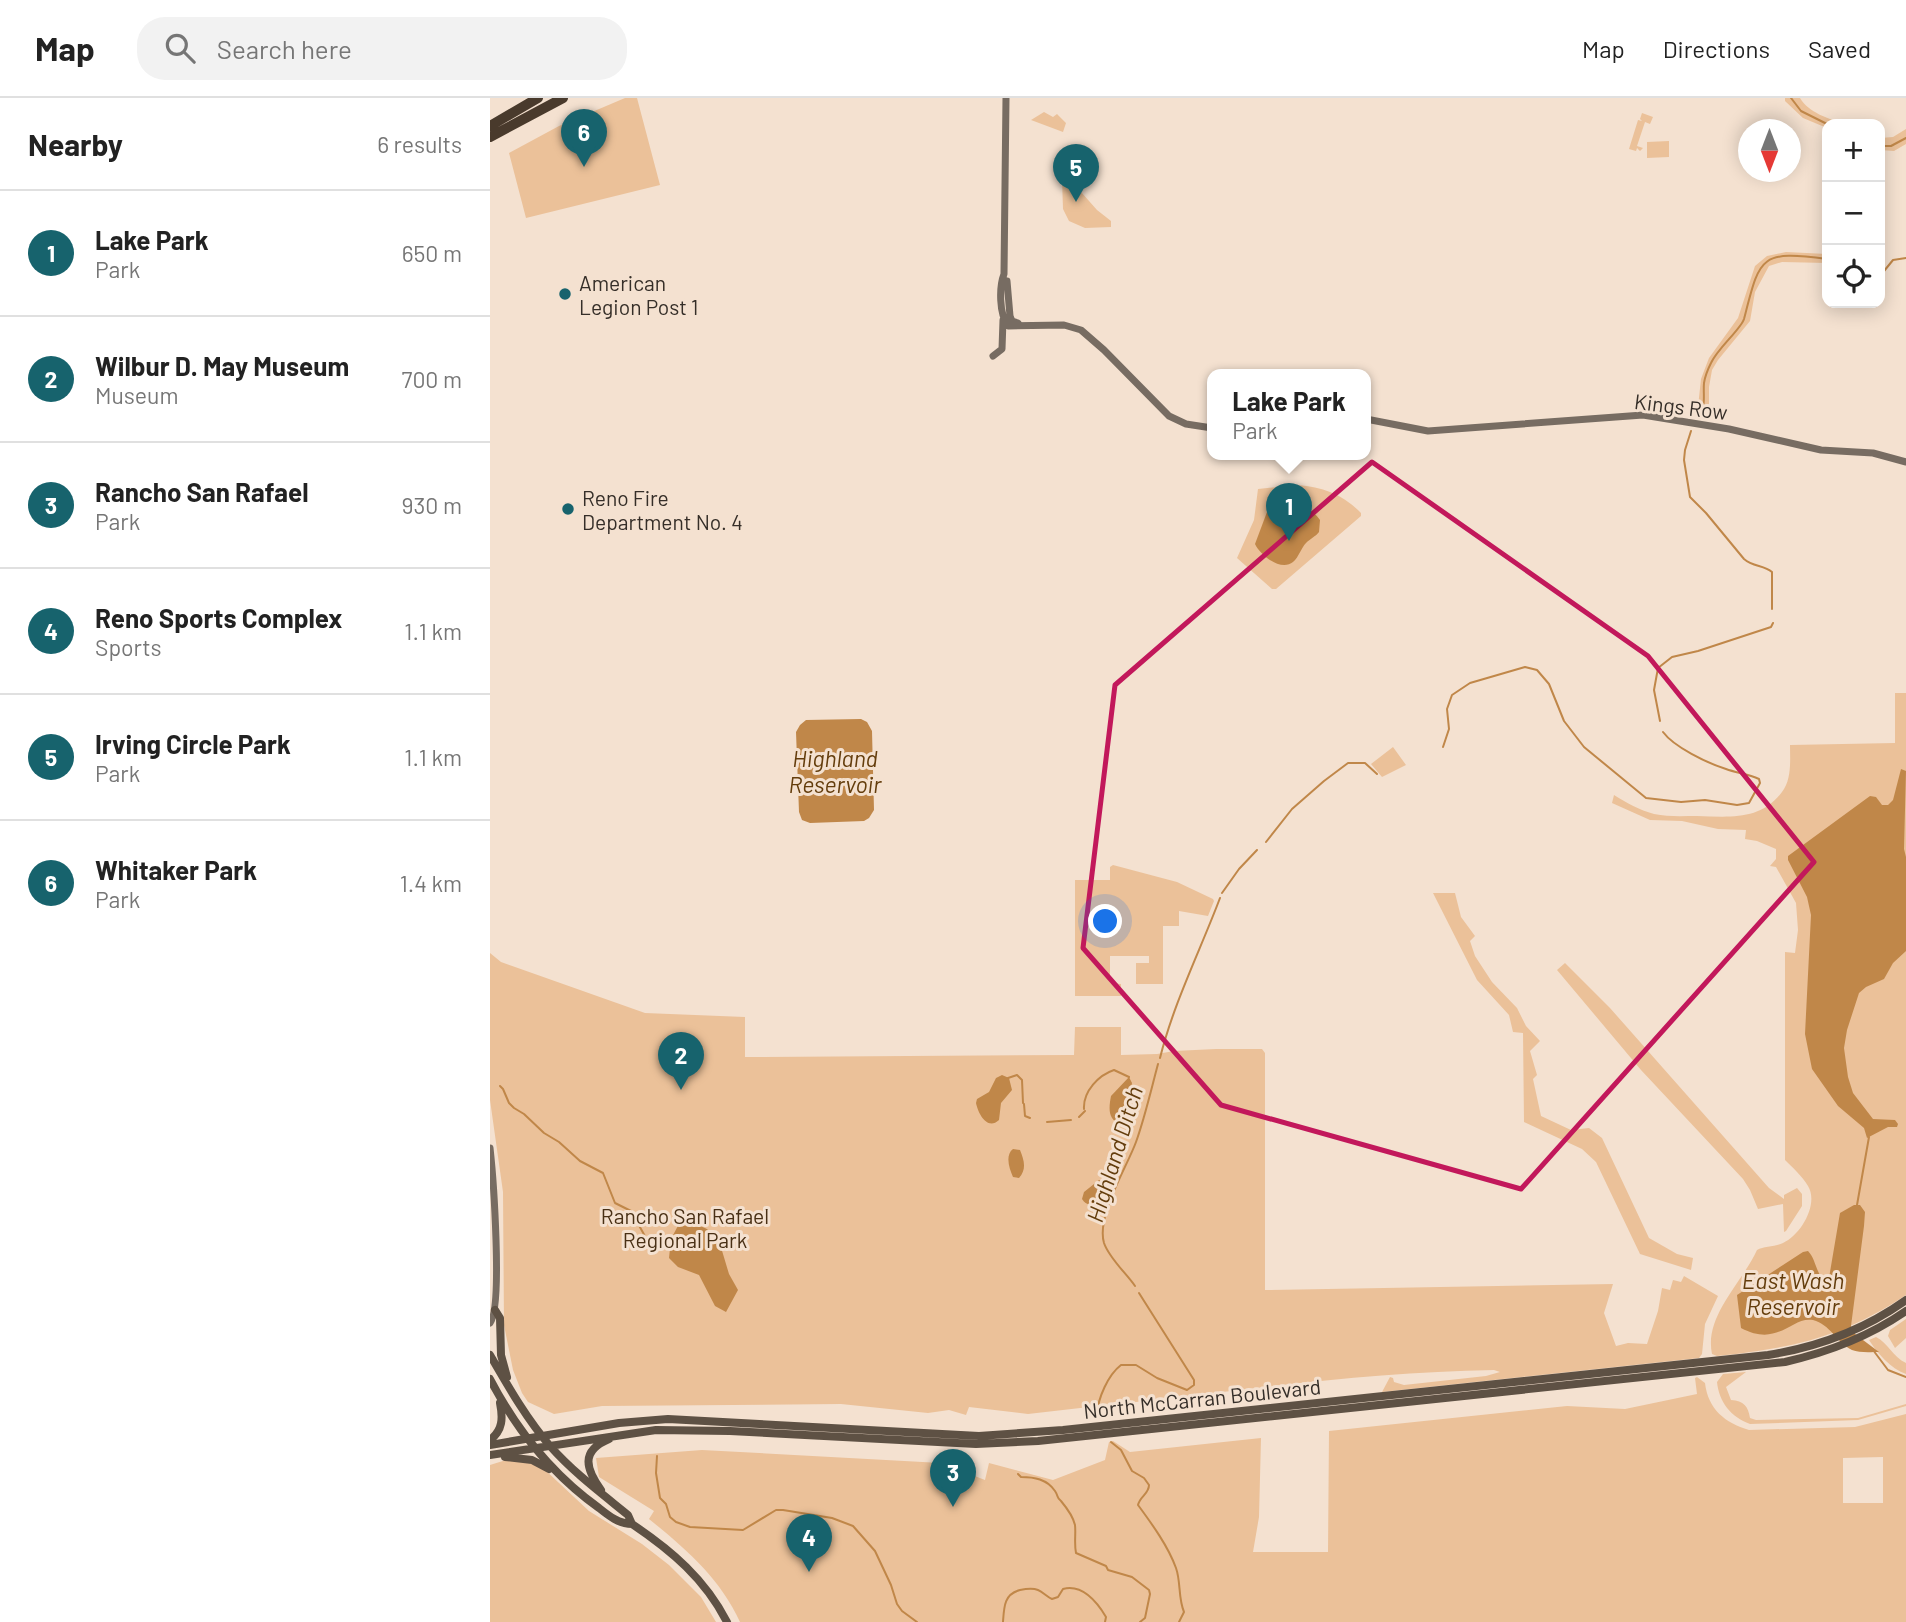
<!DOCTYPE html>
<html lang="en">
<head>
<meta charset="utf-8">
<style>
	body { margin:0; font-family:Barlow,sans-serif; background:#f2f2f2; color:#222 }
	.controls { position:absolute; right:21px; top:21px; display:grid; overflow:hidden; border-radius:14px; box-shadow:0 4px 18px #0003 }
	.controls button { width:63px; height:63px; display:grid; place-items:center; padding:0; border:0; border-bottom:2px solid #e0e0e0; background:#fff; color:#222; font:35px sans-serif }
	.compass { position:absolute; left:1248px; top:21px; width:63px; height:63px; border-radius:50%; background:#fff; box-shadow:0 4px 18px #0003; rotate:180deg }
	.you { position:absolute; left:616px; top:824px; width:24px; height:24px; margin:-18px; border:5px solid #fff; border-radius:50%; background:#1a73e8; box-shadow:0 0 0 10px #1a73e833 }
	.badge { display:grid; place-items:center; width:46px; height:46px; border-radius:50%; background:#17636d; color:#fff; font-size:23px; font-weight:700 }
	.pin { position:absolute; translate:-50% -58px; filter:drop-shadow(0 2px 4px #0008) }
	.pin::after { content:''; position:absolute; top:37px; width:24px; height:21px; background:inherit; clip-path:polygon(0 0,100% 0,50% 100%) }
	.popup { position:absolute; left:717px; top:271px; width:164px; height:91px; box-sizing:border-box; display:grid; place-content:center; border-radius:14px; background:#fff; filter:drop-shadow(0 2px 5px #0005); font-size:23px; white-space:nowrap; color:#767676 }
	.popup b { font-size:26px; color:#222 }
	.popup::after { content:''; position:absolute; left:50%; top:100%; margin-left:-14px; border:14px solid transparent; border-top-color:#fff }
	.list { margin:0; padding:0; list-style:none }
	h2 { display:flex; justify-content:space-between; align-items:center; height:91px; margin:0; padding:0 28px; font-size:30px }
	h2 small { font-size:23px; font-weight:400; color:#767676 }
	.list li { display:grid; grid-template-columns:46px 1fr auto; gap:21px; align-items:center; box-sizing:border-box; height:126px; padding:0 28px; border-top:2px solid #e0e0e0 }
	.list b { display:block; font-size:26px; white-space:nowrap }
	.list p { margin:0; font-size:23px; white-space:nowrap; color:#767676 }
	.list em { font-size:23px; font-style:normal; color:#767676 }
	.icon { flex:none; width:38px; height:38px; fill:none; stroke:currentColor; stroke-width:2; stroke-linecap:round; stroke-linejoin:round }
	.map { position:relative; flex:none; width:1416px; height:1524px; overflow:hidden }
	header { display:flex; align-items:center; gap:42px; box-sizing:border-box; height:98px; padding:0 35px; background:#fff; border-bottom:2px solid #e0e0e0 }
	header strong { font-size:33px }
	nav { display:flex; gap:38px; margin-inline-start:auto; font-size:24px }
	.search { width:490px; height:63px; background:#f2f2f2; display:flex; align-items:center; gap:18px; box-sizing:border-box; padding:0 24px; border-radius:28px; color:#767676; font-size:26px }
	main { display:flex }
	aside { flex:1; background:#fff }
	.map>svg:first-child { display:block }
</style>
</head>
<body>
<header>
<strong>Map</strong>
<div class="search"><svg class="icon" aria-label="search" viewBox="0 0 24 24"><circle cx="10" cy="10" r="6"/><path d="M15 15l6 6"/></svg>Search here</div>
<nav><a>Map</a><a>Directions</a><a>Saved</a></nav>
</header>
<main>
<aside>
<h2>Nearby<small>6 results</small></h2>
<ul class="list">
<li><span class="badge">1</span><div><b>Lake Park</b><p>Park</p></div><em>650 m</em></li>
<li><span class="badge">2</span><div><b>Wilbur D. May Museum</b><p>Museum</p></div><em>700 m</em></li>
<li><span class="badge">3</span><div><b>Rancho San Rafael</b><p>Park</p></div><em>930 m</em></li>
<li><span class="badge">4</span><div><b>Reno Sports Complex</b><p>Sports</p></div><em>1.1 km</em></li>
<li><span class="badge">5</span><div><b>Irving Circle Park</b><p>Park</p></div><em>1.1 km</em></li>
<li><span class="badge">6</span><div><b>Whitaker Park</b><p>Park</p></div><em>1.4 km</em></li>
</ul>
</aside>
<div class="map">
<svg width="1416" height="1524" viewBox="0 0 1416 1524">
	<rect width="100%" height="100%" fill="#f4e1d0"/>
	<!-- green -->
	<path fill="#ebc199" fill-rule="evenodd" d="M135,0H147L170,87L36,120L19,55L69,28Z
		M1295,0H1310C1319,15 1338,20 1353,26H1337V30L1313,20L1295,3Z
		M554,14L563,19L567,16L576,25L573,34L541,22Z
		M1152,15L1163,19L1160,26L1155,24L1147,48L1153,50L1150,53L1147,50L1146,53L1139,51L1148,22L1152,23L1150,21Z
		M1416,31V46L1404,53L1390,52V40L1403,39Z
		M1179,43V59L1157,60V44Z
		M576,77L607,112L621,123V129L595,130L579,123L573,111L572,81Z
		M1296,154L1337,156V165L1292,164L1279,168L1265,194L1260,223L1228,262L1222,272L1219,289V306L1215,319L1207,318L1211,281L1219,260L1248,220L1265,168L1277,158Z
		M808,387C833,389 854,397 871,415V418L786,491H782L747,460L764,422L768,391Z
		M1405,595H1416V1197C1351,1240 1303,1250 1227,1258L1222,1256C1214,1218 1252,1185 1267,1152C1274,1148 1285,1149 1293,1145C1311,1137 1329,1106 1318,1088C1312,1078 1303,1070 1295,1062V854L1305,855L1308,832L1306,805L1286,769L1280,768L1286,761V751L1267,743L1255,741L1256,732L1228,731L1192,723L1160,722L1122,705L1124,697C1137,705 1149,712 1164,716C1178,719 1193,718 1207,718C1239,719 1271,723 1292,694C1302,681 1300,662 1300,647L1405,645Z
		M903,649L916,667L892,679L881,666Z
		M623,767L687,784L723,801L724,803L718,818L689,813V828H673V886H646V865H659V858H620V885L631,886V898H585V782H620V769Z
		M943,795H965L971,819L985,838L980,843L985,858L1002,884L1027,910L1036,928L1050,943L1040,953L1047,977L1043,981L1051,1018L1081,1032L1099,1030L1112,1040L1159,1140L1187,1156L1203,1160L1201,1172L1150,1156L1106,1064L1092,1051L1034,1024L1033,935L1023,934L1019,917L987,882Z
		M0,855L11,864L155,915L255,919V959L584,957L585,929H631V957L667,956L684,953L726,951H772L775,955V1192L1123,1186L1114,1215L1126,1248L1138,1245L1157,1246L1168,1213L1172,1190L1180,1192L1183,1182L1191,1184L1194,1178L1228,1198L1215,1226L1212,1256L1209,1260L892,1294L900,1279L903,1280L904,1284L914,1287L996,1278L1010,1274L1004,1272C875,1274 747,1293 619,1307L611,1321H607L599,1309L538,1316L479,1309L476,1317L459,1312L438,1315L351,1306L112,1308L64,1316L38,1304L32,1295L23,1272L14,1227L13,1094L0,1002Z
		M1075,865L1120,910L1279,1090L1294,1101V1097L1307,1090L1312,1096V1108L1296,1133L1294,1134L1293,1106L1268,1111L1260,1092L1253,1081L1151,972L1067,872Z
		M1416,1221V1240L1405,1250L1398,1238L1400,1232Z
		M1386,1239C1398,1245 1403,1259 1416,1265V1276C1400,1270 1388,1256 1379,1242Z
		M1256,1274L1236,1289L1241,1302C1254,1303 1258,1308 1260,1320L1266,1322L1368,1320L1416,1306V1308L1368,1322L1260,1326C1241,1319 1229,1304 1227,1284L1233,1276Z
		M1207,1279L1215,1285C1218,1311 1235,1325 1259,1332L1365,1329L1416,1316V1524H250C230,1480 196,1451 159,1421L164,1413L109,1379L106,1360L212,1352L451,1365L495,1382L499,1365L563,1382L615,1362L619,1344L623,1343L640,1354L771,1340L769,1419L763,1454H838L839,1333L1077,1308L1135,1311L1207,1296L1205,1280ZM1393,1359V1405H1353V1360Z
		M16,1362H32L53,1370L99,1413L152,1446L179,1467L211,1499L226,1524H0V1367Z"/>
	<!-- water -->
	<path fill="#c08749" d="M786,406C802,406 821,408 830,422L829,434C825,439 821,440 816,445C811,450 809,459 803,464C791,474 770,457 765,446L777,414Z
		M371,621L377,624L382,633L384,712L379,720L374,723L320,725L312,722L309,714L306,634L310,627L316,622Z
		M1411,671L1416,673L1414,751L1416,759V853L1403,865L1394,881L1376,889L1369,895L1357,932L1354,950L1358,979L1363,995L1383,1021L1405,1022L1408,1026L1407,1029H1398L1377,1040L1374,1030L1348,1008L1322,971L1315,936L1321,817L1317,799L1298,762V758L1380,698L1386,699L1392,707H1398L1403,702Z
		M512,977L519,980L522,992L511,1005L509,1022C497,1033 488,1015 486,1005L487,1001L499,994L506,980Z
		M639,979L642,985C642,987 638,996 638,998C636,1010 644,1019 631,1026C617,1022 619,1009 621,998Z
		M523,1051L530,1052C534,1062 537,1071 529,1080L523,1079C519,1070 515,1057 523,1051Z
		M609,1082L613,1083V1090L606,1105C599,1107 596,1107 592,1101L594,1094Z
		M1364,1107H1370L1375,1114L1374,1128L1361,1228L1365,1236L1389,1254C1381,1254 1369,1255 1362,1252C1347,1245 1340,1226 1323,1222C1301,1218 1289,1250 1251,1230L1247,1197L1313,1154L1318,1153C1326,1161 1326,1176 1335,1183L1339,1180L1350,1115Z
		M191,1122L204,1125L217,1131L230,1146L239,1176L248,1192L236,1214L225,1208L209,1177L188,1169L179,1160L181,1141Z"/>
	<g fill="none" stroke-linecap="round" stroke-linejoin="round">
		<!-- stream -->
		<path stroke="#c08749" stroke-width="2" d="M1301,0L1311,13L1337,26
			M1390,48H1401L1416,40
			M1390,178L1403,162L1416,160
			M1210,317C1216,307 1213,296 1214,285C1215,278 1218,271 1221,265C1228,250 1251,231 1254,221C1270,159 1269,152 1337,161
			M1201,333L1195,352L1194,362L1200,399L1216,415L1254,461C1263,469 1274,467 1282,474V511
			M1170,623L1164,592L1168,570L1182,559L1208,553L1281,529L1283,525
			M953,649L959,631L957,611L962,597L980,585L1035,569L1047,572L1059,586L1074,623L1094,649L1156,700L1191,704L1215,702L1247,707L1259,705L1270,685L1269,681C1258,676 1247,675 1236,671C1217,665 1184,649 1173,634
			M776,744L802,711L834,683L858,665H875L887,676
			M732,795L749,771L767,752
			M670,960C684,904 710,853 730,800
			M518,980L527,977L532,982L533,1005
			M10,988L13,991L19,1005L24,1010L34,1016L54,1035L69,1044L90,1063L113,1075L125,1105L141,1113L156,1140L179,1152
			M534,1006L535,1018L540,1020
			M594,1011C593,993 609,977 624,972L639,979
			M589,1019L595,1013
			M557,1024L581,1022
			M1367,1107L1379,1039
			M645,1188C636,1175 619,1160 614,1145C606,1118 637,1069 646,1044C655,1019 661,992 668,966
			M1383,1252L1398,1272L1416,1279
			M607,1316C608,1300 618,1277 631,1267H646L667,1280L697,1292L704,1287V1282L649,1195
			M621,1344L631,1352L642,1373L654,1380L659,1387C659,1396 650,1398 648,1407C662,1426 678,1448 686,1470C691,1484 688,1500 694,1514L689,1524
			M167,1358L166,1375L170,1400L176,1406L180,1419L186,1424L200,1429L253,1432L286,1412H293L342,1420L363,1428L385,1453L401,1487L407,1506L412,1513L427,1524
			M528,1376L531,1379C544,1379 557,1381 565,1393C569,1399 566,1399 571,1403C576,1409 583,1418 585,1427C586,1436 584,1445 586,1455L616,1468L618,1472L642,1479L659,1492L660,1496L655,1520L650,1524
			M513,1524C514,1509 514,1496 530,1492C535,1491 543,1490 548,1492C553,1494 557,1499 562,1501L568,1499L573,1491C592,1486 607,1504 616,1519L615,1524"/>
		<!-- secondary -->
		<path stroke="#776c62" stroke-width="7" d="M516,0L514,176C509,189 509,216 518,228L574,227L591,232L614,252L679,318L696,326L722,330
			M517,183L520,218L522,223L528,225
			M503,258L512,251L513,222
			M876,321L938,333L1153,317L1239,331L1331,352L1383,355L1416,364
			M0,1050C3,1077 13,1209 0,1225"/>
		<!-- primary -->
		<path stroke="#5e5144" stroke-width="8" d="M5,1212L10,1220L11,1257L17,1279
			M0,1257C18,1288 36,1320 60,1348C83,1374 111,1395 138,1417L142,1426C182,1453 215,1481 237,1524
			M0,1281C26,1331 63,1377 109,1410C119,1418 129,1426 142,1426
			M0,1342C13,1332 13,1320 10,1305
			M0,1347L129,1325L178,1321L489,1338L573,1332L1278,1257C1328,1249 1374,1232 1416,1202
			M0,1357L166,1332L240,1333L486,1346L548,1343L1295,1264C1339,1254 1380,1238 1416,1213
			M15,1359L42,1362L59,1371
			M111,1392C96,1371 90,1353 119,1341"/>
		<!-- motorway -->
		<path stroke="#493a2c" stroke-width="10" d="M0,28L48,0
			M0,39L73,0"/>
	</g>
	<!-- marked area -->
	<path fill="none" stroke="#c2185b" stroke-width="5" stroke-linejoin="round" d="M882,364L1158,558L1324,764L1031,1091L731,1007L593,850L625,587Z"/>
	<!-- markers -->
	<g fill="#17636d" stroke="#f4e1d0" stroke-width="2.5">
		<circle cx="75" cy="196" r="7"/>
		<circle cx="78" cy="411" r="7"/>
	</g>
	<g text-anchor="middle" dominant-baseline="central" stroke-width="6" stroke-linejoin="round" paint-order="stroke">
		<!-- poi labels -->
		<g font-size="21" fill="#352e28" stroke="#f4e1d0" text-anchor="start">
			<text x="89" y="184">American<tspan x="89" dy="24">Legion Post 1</tspan></text>
			<text x="92" y="399">Reno Fire<tspan x="92" dy="24">Department No. 4</tspan></text>
		</g>
		<!-- street labels -->
		<g font-size="21" fill="#352e28" stroke="#f4e1d0">
			<text transform="translate(1191 308) rotate(7)">Kings Row</text>
			<text transform="translate(712 1300) rotate(-6)">North McCarran Boulevard</text>
		</g>
		<!-- park labels -->
		<g font-size="21" fill="#493015" stroke="#f4e1d0">
			<text x="195" y="1117">Rancho San Rafael<tspan x="195" dy="24">Regional Park</tspan></text>
		</g>
		<!-- water labels -->
		<g font-size="23" font-style="italic" fill="#643d0c" stroke="#f4e1d0">
			<text x="345" y="660">Highland<tspan x="345" dy="26">Reservoir</tspan></text>
			<text transform="translate(624 1056) rotate(-73)">Highland Ditch</text>
			<text x="1303" y="1182">East Wash<tspan x="1303" dy="26">Reservoir</tspan></text>
		</g>
	</g>
</svg>
<div class="controls">
<button>+</button>
<button>−</button>
<button><svg class="icon" aria-label="locate" viewBox="0 0 24 24"><circle cx="12" cy="12" r="6"/><path d="M12 2v4M12 18v4M2 12h4M18 12h4"/></svg></button>
</div>
<svg class="compass" viewBox="-18 -18 36 36"><path d="M0-13l5 13h-10z" fill="#e53935"/><path d="M0 13l5-13h-10z" fill="#767676"/></svg>
<div class="you"></div>
<div class="pin badge" style="left:799px;top:443px">1</div>
<div class="popup"><b>Lake Park</b>Park</div>
<div class="pin badge" style="left:191px;top:992px">2</div>
<div class="pin badge" style="left:463px;top:1409px">3</div>
<div class="pin badge" style="left:319px;top:1474px">4</div>
<div class="pin badge" style="left:586px;top:104px">5</div>
<div class="pin badge" style="left:94px;top:69px">6</div>
</div>
</main>
</body>
</html>
